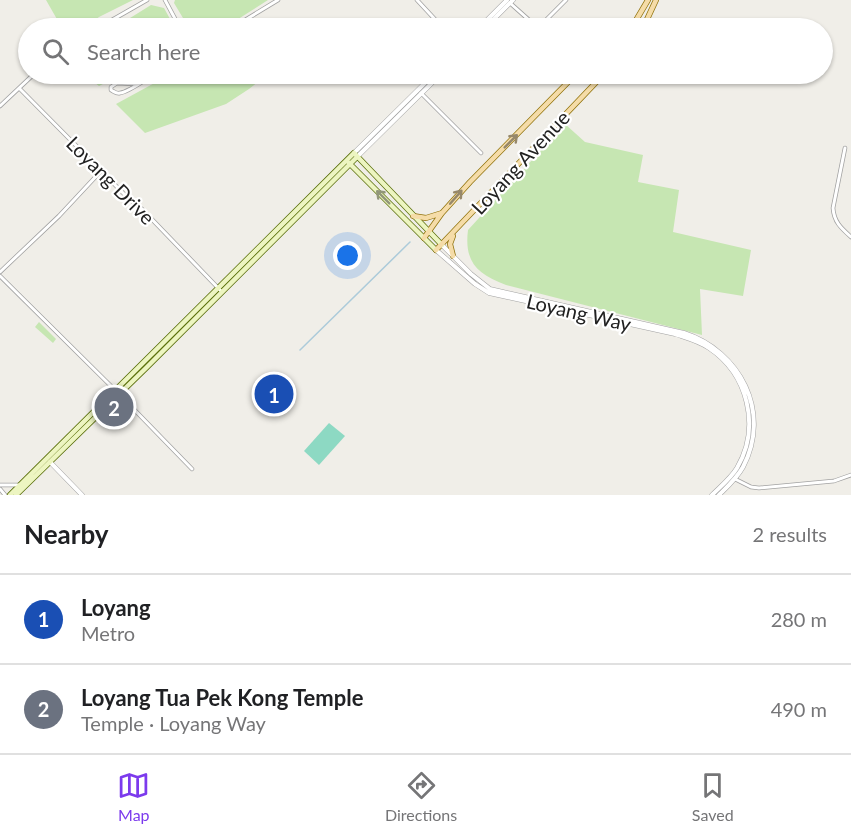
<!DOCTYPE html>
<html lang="en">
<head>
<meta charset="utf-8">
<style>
	body { margin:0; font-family:Lato,sans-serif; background:#f6f6f6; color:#202124 }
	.you { position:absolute; left:348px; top:256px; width:21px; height:21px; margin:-15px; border:4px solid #fff; border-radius:50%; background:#1a73e8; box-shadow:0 0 0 9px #1a73e833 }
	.badge { display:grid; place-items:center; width:39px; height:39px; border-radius:50%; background:#7c3aed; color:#fff; font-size:20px; font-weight:700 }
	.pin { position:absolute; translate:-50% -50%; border:3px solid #fff; box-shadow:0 2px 6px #0006 }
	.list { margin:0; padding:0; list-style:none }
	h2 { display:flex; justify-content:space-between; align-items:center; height:78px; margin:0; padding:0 24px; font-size:26px }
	h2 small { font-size:20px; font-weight:400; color:#757577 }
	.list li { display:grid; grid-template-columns:39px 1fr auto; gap:18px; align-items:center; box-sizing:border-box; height:90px; padding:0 24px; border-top:2px solid #e0e0e0 }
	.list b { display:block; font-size:22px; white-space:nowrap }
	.list p { margin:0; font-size:20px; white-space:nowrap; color:#757577 }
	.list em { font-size:20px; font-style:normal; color:#757577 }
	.icon { flex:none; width:33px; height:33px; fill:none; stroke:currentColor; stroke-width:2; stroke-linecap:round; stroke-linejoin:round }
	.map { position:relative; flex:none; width:851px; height:495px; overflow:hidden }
	.search { position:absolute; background:#fff; box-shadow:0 2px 4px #0004; left:18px; right:18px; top:18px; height:66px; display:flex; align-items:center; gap:15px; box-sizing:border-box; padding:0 21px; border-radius:33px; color:#757577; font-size:22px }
	.sheet { height:258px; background:#fff }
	nav { display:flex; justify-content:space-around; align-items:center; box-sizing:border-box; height:84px; border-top:2px solid #e0e0e0; background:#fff; font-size:16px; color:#757577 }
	nav a { display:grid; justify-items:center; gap:3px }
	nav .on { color:#7c3aed }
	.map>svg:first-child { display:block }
</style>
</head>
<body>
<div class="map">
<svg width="851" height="495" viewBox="0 0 851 495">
	<rect width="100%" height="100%" fill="#f0eee8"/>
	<!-- grass -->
	<path fill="#c6e6b2" d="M46,0H133L99,17L83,28H62Z
		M175,0H268L224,28H189L174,3Z
		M151,5L164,8L175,28H114Z
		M84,74H122L99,86Z
		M171,74H262L264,77L249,89L226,104L145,133L116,104Z
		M565,124L585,142L643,155L638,182L679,190L673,232L751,250L743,296L700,289L702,335L506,285C477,274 464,262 468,230Z
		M39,322L56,339L53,343L35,327Z"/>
	<!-- pitch -->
	<path fill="#8dd9c3" d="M329,423L345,436L319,465L304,451Z"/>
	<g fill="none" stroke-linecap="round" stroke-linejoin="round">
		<!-- stream -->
		<path stroke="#accbda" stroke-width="1.5" d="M300,350L410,242"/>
		<!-- minor casing -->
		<g stroke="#a2a2a2" stroke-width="4.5">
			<path id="minor" d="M165,0L180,28
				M417,0L443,28
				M510,3L538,28
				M98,28L147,0
				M232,28L278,0
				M538,28L566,0
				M138,84L117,83L111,87V90C115,92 116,94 120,93C129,92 146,79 155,74
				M19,88L129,199L142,209L222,292
				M421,93L481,153
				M0,106L34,74
				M845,148L833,208C834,222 841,228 851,237
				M0,272L59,216L101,171
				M0,276L115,390
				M120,395L192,469
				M735,479L751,487L759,488L834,481L851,475
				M0,485H19
				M0,489L5,495"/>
		</g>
		<!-- tertiary casing -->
		<g stroke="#a2a2a2" stroke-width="5">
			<path id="tertiary" d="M479,28L507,0
				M485,28L513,0
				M354,153L434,74
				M357,157L441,74
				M442,245L471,274L490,289L684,333C740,351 772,412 743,467C737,478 728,486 719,495
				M436,250L475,284L489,293L675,334C687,338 699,341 709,348C748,374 761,427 737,468C731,478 721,486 712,495
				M50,462L82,495"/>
		</g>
		<!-- secondary casing -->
		<g stroke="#5c710e" stroke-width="6">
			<path id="secondary" d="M349,163L436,250
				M10,495L354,153L442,245
				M16,495L146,368L357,157"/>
		</g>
		<!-- primary casing -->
		<g stroke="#91730c" stroke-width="6">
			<path id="primary" d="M627,28L635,22L648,0
				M643,28L656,0
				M413,216L426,218L442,213
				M453,236L450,244L453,256
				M424,238L442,213L470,182L576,74
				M436,250L604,74"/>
		</g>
		<!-- minor -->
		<use href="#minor" stroke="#fff" stroke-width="3"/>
		<!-- tertiary -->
		<use href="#tertiary" stroke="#fff" stroke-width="4"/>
		<!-- secondary -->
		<use href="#secondary" stroke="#edf5c1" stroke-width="4.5"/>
		<!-- primary -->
		<use href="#primary" stroke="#f5dca8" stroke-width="4.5"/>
	</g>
	<!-- one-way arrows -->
	<defs><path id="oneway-shaft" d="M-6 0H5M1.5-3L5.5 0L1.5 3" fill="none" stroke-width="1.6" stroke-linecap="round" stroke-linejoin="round" transform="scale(1.5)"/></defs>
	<g stroke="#96886b">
		<use href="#oneway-shaft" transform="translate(511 141) rotate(-45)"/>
		<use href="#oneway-shaft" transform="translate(456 197) rotate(-49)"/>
	</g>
	<use stroke="#919679" href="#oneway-shaft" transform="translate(383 197) rotate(-135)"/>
	<g text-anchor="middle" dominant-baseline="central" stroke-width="4.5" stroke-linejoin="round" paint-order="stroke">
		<!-- street labels -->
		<g font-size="20" fill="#212121" stroke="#fff">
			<text transform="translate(520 162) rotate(-47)">Loyang Avenue</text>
			<text transform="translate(111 180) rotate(45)">Loyang Drive</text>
			<text transform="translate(579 312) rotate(13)">Loyang Way</text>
		</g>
	</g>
</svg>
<div class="you"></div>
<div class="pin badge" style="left:274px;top:394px;background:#1a4fb4">1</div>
<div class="pin badge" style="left:114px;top:407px;background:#6b7280">2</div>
<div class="search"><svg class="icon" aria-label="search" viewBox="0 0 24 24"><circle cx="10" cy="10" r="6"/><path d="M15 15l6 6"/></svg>Search here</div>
</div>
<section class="sheet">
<h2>Nearby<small>2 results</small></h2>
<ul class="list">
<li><span class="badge" style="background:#1a4fb4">1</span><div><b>Loyang</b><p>Metro</p></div><em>280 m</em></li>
<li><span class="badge" style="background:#6b7280">2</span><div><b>Loyang Tua Pek Kong Temple</b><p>Temple · Loyang Way</p></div><em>490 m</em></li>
</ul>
</section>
<nav>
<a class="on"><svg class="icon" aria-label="map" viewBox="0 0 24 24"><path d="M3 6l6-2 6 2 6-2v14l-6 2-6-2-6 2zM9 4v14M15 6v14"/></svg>Map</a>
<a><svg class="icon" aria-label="directions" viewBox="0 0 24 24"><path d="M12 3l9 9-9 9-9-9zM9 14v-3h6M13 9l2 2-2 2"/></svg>Directions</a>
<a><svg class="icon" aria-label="saved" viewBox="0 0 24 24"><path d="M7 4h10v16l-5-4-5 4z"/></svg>Saved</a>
</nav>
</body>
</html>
